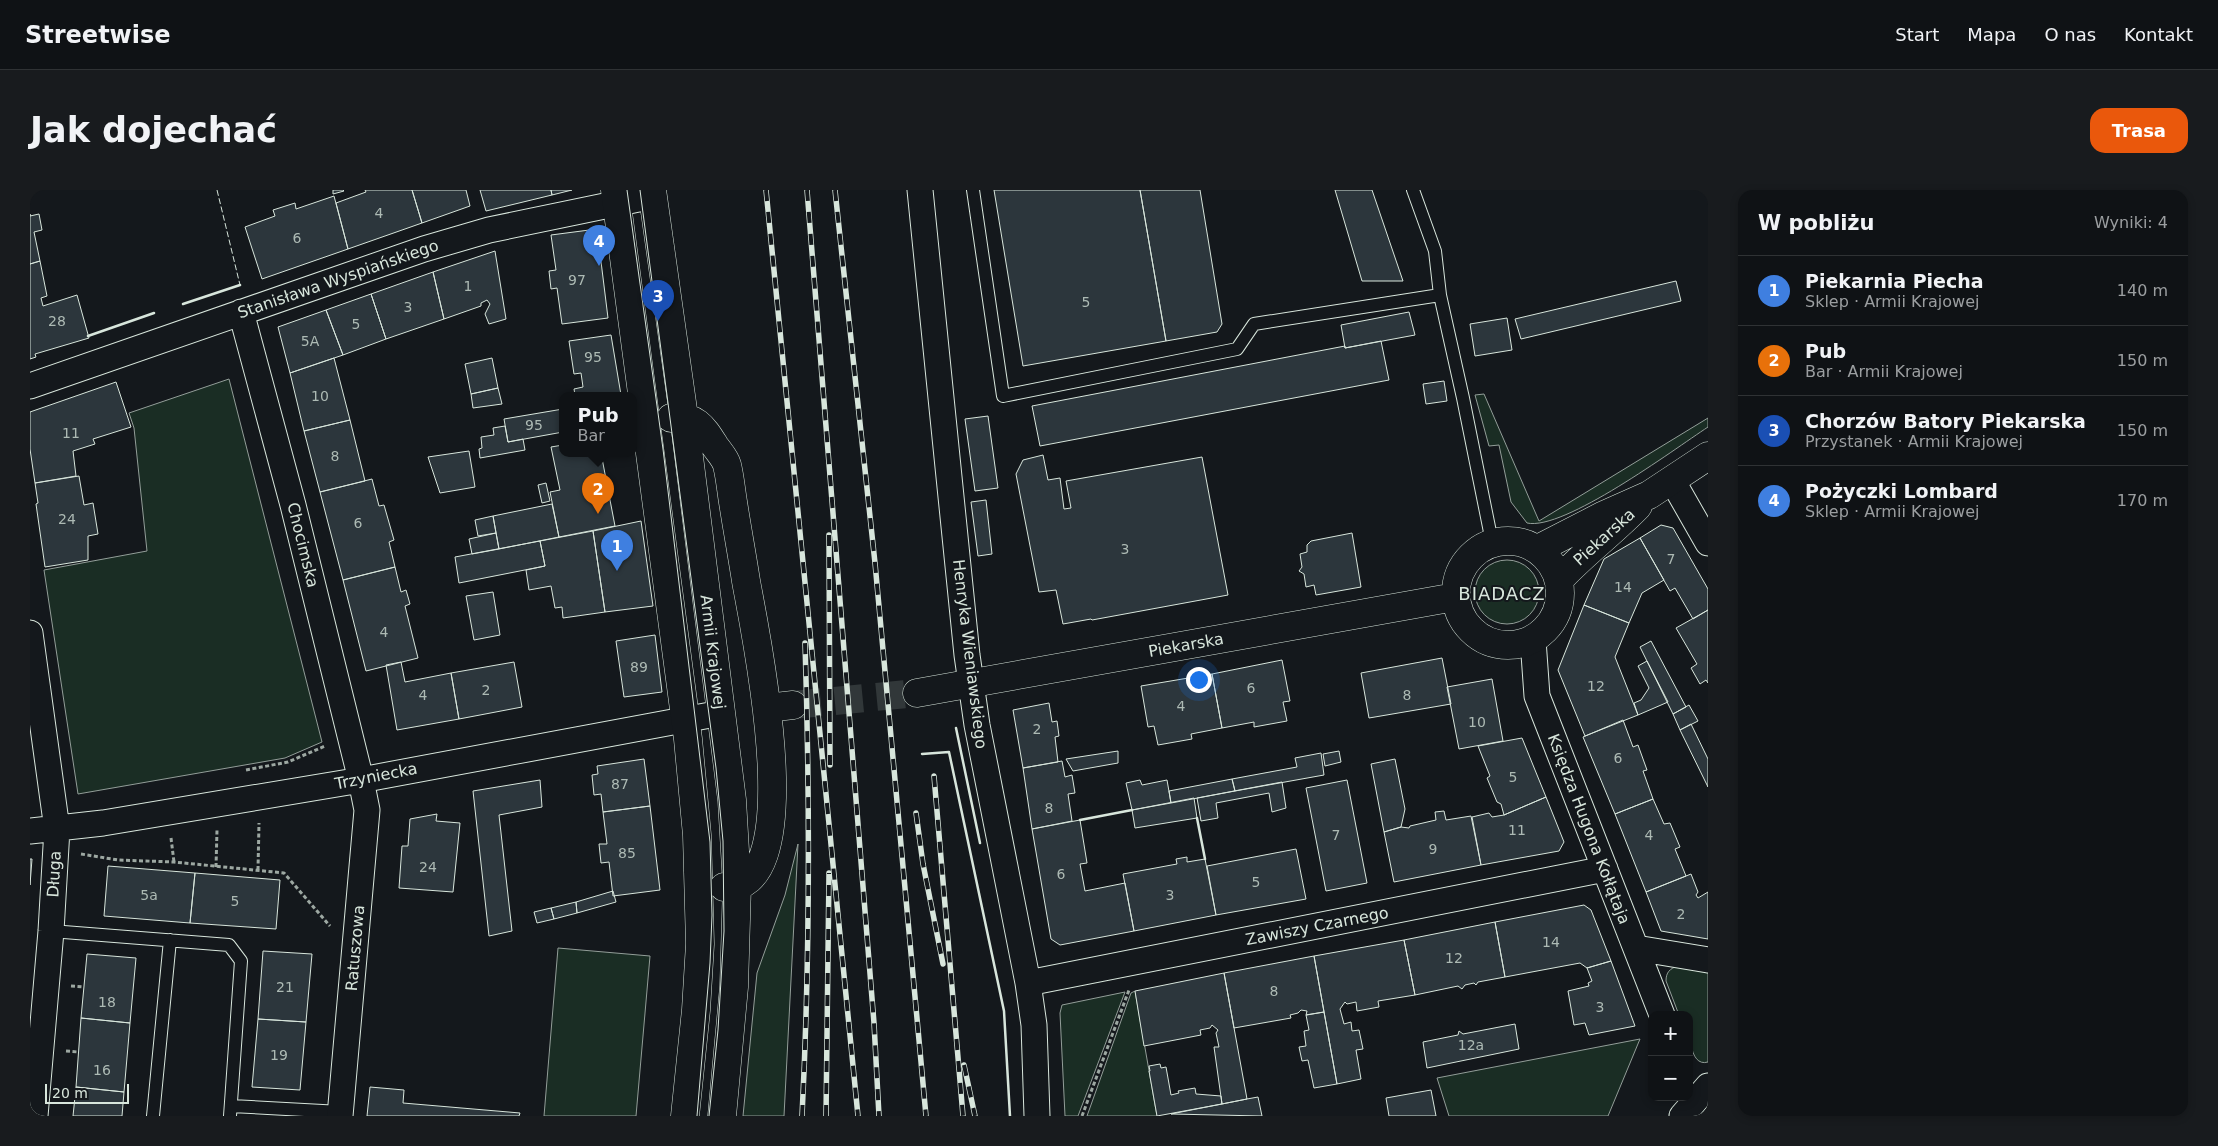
<!DOCTYPE html>
<html lang="pl">
<head>
<meta charset="utf-8">
<style>
	body { margin:0; font-family:"DejaVu Sans",sans-serif; background:#181b1e; color:#f1f3f6 }
	.controls { position:absolute; right:15px; bottom:15px; display:grid; overflow:hidden; border-radius:10px; box-shadow:0 2px 8px #0003 }
	.controls button { width:45px; height:45px; display:grid; place-items:center; padding:0; border:0; border-bottom:1px solid #2f3234; background:#0f1215; color:#f1f3f6; font:25px sans-serif }
	.scale { position:absolute; left:15px; bottom:12px; width:84px; box-sizing:border-box; padding-left:5px; border:2px solid #d8e6dc; border-top:0; font-size:14px; line-height:18px; white-space:nowrap; color:#d8e6dc; -webkit-text-stroke:4px #14181c; paint-order:stroke }
	.you { position:absolute; left:1168px; top:489px; width:18px; height:18px; margin:-12px; border:4px solid #fff; border-radius:50%; background:#1a73e8; box-shadow:0 0 0 8px #1a73e833 }
	.badge { display:grid; place-items:center; width:32px; height:32px; border-radius:50%; background:#ea580c; color:#fff; font-size:16px; font-weight:700 }
	.pin { position:absolute; translate:-50% -41px; filter:drop-shadow(0 1px 2px #0008) }
	.pin::after { content:''; position:absolute; top:26px; width:18px; height:15px; background:inherit; clip-path:polygon(0 0,100% 0,50% 100%) }
	.popup { position:absolute; left:529px; top:202px; width:78px; height:65px; box-sizing:border-box; display:grid; place-content:center; border-radius:10px; background:#0f1215; filter:drop-shadow(0 1px 4px #0005); font-size:16px; white-space:nowrap; color:#9b9ea0 }
	.popup b { font-size:19px; color:#f1f3f6 }
	.popup::after { content:''; position:absolute; left:50%; top:100%; margin-left:-10px; border:10px solid transparent; border-top-color:#0f1215 }
	.list { margin:0; padding:0; list-style:none }
	h2 { display:flex; justify-content:space-between; align-items:center; height:65px; margin:0; padding:0 20px; font-size:21px }
	h2 small { font-size:16px; font-weight:400; color:#9b9ea0 }
	.list li { display:grid; grid-template-columns:32px 1fr auto; gap:15px; align-items:center; box-sizing:border-box; height:70px; padding:0 20px; border-top:1px solid #2f3234 }
	.list b { display:block; font-size:19px; white-space:nowrap }
	.list p { margin:0; font-size:16px; white-space:nowrap; color:#9b9ea0 }
	.list em { font-size:16px; font-style:normal; color:#9b9ea0 }
	.map { position:relative; flex:none; width:1678px; height:926px; overflow:hidden; border-radius:15px }
	header { display:flex; align-items:center; gap:30px; box-sizing:border-box; height:70px; padding:0 25px; background:#0f1215; border-bottom:1px solid #2f3234 }
	header strong { font-size:24px }
	nav { display:flex; gap:28px; margin-inline-start:auto; font-size:18px }
	.intro { display:flex; align-items:center; justify-content:space-between; box-sizing:border-box; height:120px; padding:0 30px }
	h1 { margin:0; font-size:35px }
	.button { padding:12px 22px; border-radius:15px; background:#ea580c; color:#fff; font-size:18px; font-weight:700 }
	main { display:flex; gap:30px; padding:0 30px }
	aside { flex:1; background:#0f1215; border-radius:15px; box-shadow:0 2px 8px #0003 }
	.map>svg:first-child { display:block }
</style>
</head>
<body>
<header>
<strong>Streetwise</strong>
<nav><a>Start</a><a>Mapa</a><a>O nas</a><a>Kontakt</a></nav>
</header>
<div class="intro"><h1>Jak dojechać</h1><a class="button">Trasa</a></div>
<main>
<div class="map">
<svg width="1678" height="926" viewBox="0 0 1678 926">
	<rect width="100%" height="100%" fill="#14181c"/>
	<!-- green -->
	<path fill="#1a2d24" stroke="#939e99" d="M199,189L292,552L255,568L48,604L14,380L117,361L104,238L99,223Z
		M1454,204L1509,331L1678,228V237C1643,260 1534,341 1497,333L1481,312L1469,255L1459,256L1445,205Z
		M1445 402a32 32 0 1 1 64 0a32 32 0 1 1-64 0Z
		M768,654L754,926H713L727,783L755,705Z
		M528,758L620,766L606,926H514Z
		M1647,776L1678,782V872C1658,878 1659,837 1659,825H1649L1636,791C1636,782 1640,779 1647,776Z
		M1105,801L1127,926H1057L1101,803Z
		M1095,802L1048,926H1035L1030,823L1032,815Z
		M1610,849L1578,926H1419L1407,888Z"/>
	<!-- building -->
	<path fill="#2c363c" stroke="#d8e6dc" d="M303,0H313L314,1L303,4Z
		M335,0H382L392,33L318,59L306,13L336,2Z
		M382,0H436L440,16L392,33Z
		M450,0H521L522,5L456,21Z
		M521,0H542L522,5Z
		M964,0H1110L1136,151L993,176Z
		M1110,0H1170L1192,134L1187,142L1136,151Z
		M1305,0H1342L1373,91H1332Z
		M304,6L318,59L232,89L215,37L245,26L243,20L265,13L266,19Z
		M0,24V26L9,24L12,40L4,42L10,71L0,74Z
		M567,39L578,128L532,134L527,98L521,99L519,81L526,80L521,45Z
		M465,61L476,129L459,134L455,124L460,114L457,110L451,113V116L414,129L403,82Z
		M10,71L17,106L11,108L13,116L47,105L59,148L5,164L6,167L0,169V74Z
		M403,82L414,129L356,149L341,104Z
		M1646,91L1651,111L1491,149L1485,129Z
		M341,104L356,149L313,165L296,120Z
		M296,120L313,165L260,183L248,137Z
		M1379,122L1385,145L1315,158L1311,135Z
		M1477,128L1482,160L1445,166L1440,134Z
		M581,145L591,205H545L544,199L553,197L551,183L544,184L539,151Z
		M1351,151L1359,190L1010,256L1002,216L1315,156V158Z
		M304,168L320,230L274,241L260,183Z
		M462,168L468,198L441,204L435,174Z
		M1414,191L1417,211L1396,214L1393,194Z
		M86,192L101,237L63,249L65,254L43,261L46,286L5,293L0,259V222Z
		M468,198L472,214L443,218L441,204Z
		M533,219V242L478,252L474,229Z
		M958,226L968,298L945,301L935,229Z
		M320,230L335,291L290,302L274,241Z
		M475,236L478,252L493,249L495,260L450,268L449,259L452,258L451,247L464,245L463,238Z
		M533,255V263H571L585,336L529,347L520,302L530,300L521,257Z
		M439,261L445,297L410,303L398,267Z
		M1013,265L1018,290L1030,288L1034,319L1041,318L1036,291L1172,267L1198,405L1062,430L1061,429L1033,434L1026,400L1009,402L986,284L993,270Z
		M49,286L54,315L63,313L68,344L58,346V370L15,377L6,314L8,313L5,293Z
		M342,289L349,316L354,315L364,350L359,352L365,377L313,390L290,302Z
		M516,293L520,311L512,313L508,295Z
		M956,310L962,364L948,366L941,312Z
		M522,314L529,347L469,359L463,326Z
		M463,326L466,343L448,346L445,330Z
		M611,331L623,416L575,422L563,341Z
		M1631,335L1643,338L1678,399V420L1663,429L1645,398L1640,401L1610,348Z
		M563,341L575,422L533,428L532,417L525,418L521,396L499,400L496,380L515,376L510,351Z
		M466,343L469,359L442,364L439,349Z
		M1322,343L1331,397L1286,405L1284,395L1276,397L1274,384L1269,381L1272,377L1270,364L1277,362V355L1281,351Z
		M1610,348L1634,390L1612,403L1599,433L1554,415L1574,369Z
		M510,351L515,376L429,393L425,367Z
		M365,377L371,402L376,400L380,414L375,416L388,468L336,481L313,390Z
		M463,402L470,445L444,450L436,406Z
		M1554,415L1599,433L1585,467L1608,525L1555,546L1528,480Z
		M1678,420V493L1676,490L1670,494L1661,478L1667,474L1646,438Z
		M625,445L632,502L594,507L586,451Z
		M1621,451L1656,517L1643,524L1610,457Z
		M1412,468L1421,514L1339,528L1331,483Z
		M1252,470L1260,511L1253,512L1257,531L1224,537V532L1192,538L1182,484Z
		M1617,471L1638,512L1608,525L1604,513L1611,510L1619,498L1608,476Z
		M371,472L375,492L421,483L429,529L367,540L356,475Z
		M484,472L492,517L429,529L421,483Z
		M1182,484L1192,538L1161,544L1162,549L1128,555L1124,536L1118,537L1111,496Z
		M1462,489L1473,551L1429,559L1417,497Z
		M1019,513L1022,532L1027,531L1029,546L1025,547L1028,572L993,578L983,520Z
		M1659,515L1668,531L1650,540L1643,524Z
		M1593,530L1603,557L1608,555L1617,580L1613,581L1623,609L1585,624L1553,547Z
		M1661,534L1678,569V597L1650,540Z
		M1492,548L1516,607L1474,625L1471,614L1467,612L1457,588L1460,586L1448,556Z
		M1088,561V573L1043,581L1036,569Z
		M1309,561L1311,572L1295,576L1293,564Z
		M1291,563L1294,585L1205,601L1202,589L1267,577L1265,568Z
		M614,569L620,616L573,622L571,604L564,605L562,585L568,584L567,576Z
		M1365,569L1375,619L1371,637L1354,642L1341,574Z
		M1032,571L1035,587L1042,585L1045,603L1038,604L1042,631L1002,639L993,578Z
		M1202,589L1205,601L1141,613L1139,601Z
		M510,590L512,617L469,625L482,741L459,746L443,601Z
		M1110,590L1112,595L1137,590L1141,613L1102,620L1096,593Z
		M1317,590L1337,693L1296,701L1276,598Z
		M1252,592L1256,618L1242,622L1239,603L1186,613L1188,628L1171,631L1167,608Z
		M1516,607L1534,652L1529,661L1451,675L1442,627L1459,623L1462,627L1474,625Z
		M1164,608L1167,628L1105,638L1102,620Z
		M1623,609L1634,634L1640,633L1650,657L1645,659L1656,686L1616,702L1585,624Z
		M620,616L630,700L583,706L579,672L571,673L569,654H577L573,622Z
		M1414,621L1416,630L1441,626L1451,675L1364,692L1354,642L1371,637L1379,638L1380,636L1406,630L1405,622Z
		M407,624L406,631L430,633L423,702L369,698L372,656H378L380,629Z
		M1050,630L1057,673L1050,674L1055,701L1095,693L1104,741L1030,755L1021,749L1002,639Z
		M1266,659L1276,709L1186,725L1177,676Z
		M1157,667V672L1175,669L1186,725L1104,741L1093,684L1147,674L1146,669Z
		M0,669H2L0,695Z
		M78,676L165,683L160,733L74,726Z
		M165,683L250,690L246,739L160,733Z
		M1661,684L1668,702L1666,705L1668,708L1678,702V749L1631,741L1616,702Z
		M583,701L586,712L547,723L546,712Z
		M546,712L547,723L524,729L521,718Z
		M1554,715L1561,720L1581,771L1557,778L1550,773L1475,787L1465,732Z
		M521,718L524,729L507,733L504,722Z
		M1465,732L1475,787L1448,792L1446,795L1444,793L1435,795L1432,799L1428,796L1385,805L1374,750Z
		M1374,750L1385,805L1348,811L1349,817L1327,821L1326,812L1317,814L1315,812L1310,819L1314,834L1321,832L1322,841L1329,840L1333,859L1326,860L1331,889L1307,894L1284,766Z
		M233,761L282,764L276,832L228,829Z
		M57,764L106,768L100,833L51,828Z
		M1284,766L1294,822L1276,825L1277,821L1271,820L1268,823L1260,825L1261,828L1204,838L1194,783Z
		M1581,771L1605,836L1559,845L1555,833L1544,835L1538,801L1559,796L1558,793L1562,791L1557,778Z
		M1194,783L1217,909L1192,914L1184,857H1189L1186,843L1188,840L1182,835L1180,838L1170,840L1171,845L1114,856L1105,801Z
		M1294,822L1307,894L1284,898L1278,870L1272,871L1269,857L1276,856L1274,841L1279,840L1276,825Z
		M51,828L100,833L94,902L46,897Z
		M228,829L276,832L270,900L222,897Z
		M1485,834L1489,859L1397,878L1393,852L1428,845L1429,841L1433,844Z
		M1130,874L1131,878L1136,877L1141,905L1149,903L1148,901L1165,898L1166,904L1191,906L1192,914L1127,926L1119,881H1120L1119,876Z
		M46,897L94,902L92,926H43Z
		M340,897L374,900L373,913L490,923L489,926H337Z
		M1401,900L1406,926H1359L1356,908Z
		M1228,907L1232,926L1141,924L1217,909Z"/>
	<g fill="none" stroke-linecap="round" stroke-linejoin="round">
		<!-- secondary-tunnel -->
		<path stroke="#313739" stroke-width="28" stroke-dasharray="28 14" stroke-linecap="butt" d="M763,515L887,503"/>
		<!-- lane casing -->
		<g stroke="#d8e6dc" stroke-width="14">
			<path id="lane" d="M943,0L973,206L1207,159L1224,134L1410,105
				M1383,0L1405,61L1410,105L1433,208L1462,352
				M21,741L199,755L211,771L200,926
				M201,916L311,922
				M123,926L140,750"/>
		</g>
		<!-- street casing -->
		<g stroke="#d8e6dc" stroke-width="27">
			<path id="street" d="M890,0L937,465L947,535L998,793L1004,835L1007,926
				M211,122L263,315L331,590L337,620L310,926
				M0,196L394,59L459,40L623,6
				M1642,290L1678,353
				M0,443L27,639L21,741L5,926
				M1503,450L1507,506L1632,825
				M0,641L73,633L331,590L691,523
				M1606,758L1678,770
				M998,793L1575,679
				M1652,926L1678,896"/>
		</g>
		<!-- secondary casing -->
		<g stroke="#d8e6dc" stroke-width="29">
			<path id="secondary" d="M585,0L658,549L667,645L670,754L666,820L655,926
				M622,0L654,227L702,610L707,695L704,797L692,926
				M641,228C666,225 673,237 685,256C689,262 695,268 697,275C700,287 701,300 703,312C707,338 712,365 716,391C724,437 782,704 694,697
				M1426 403a52 52 0 1 1 104 0a52 52 0 1 1-104 0Z
				M1508,359L1574,325L1619,305L1678,266
				M1529,390C1554,363 1583,342 1608,316
				M887,503L1425,407
				M737,518L763,515"/>
		</g>
		<!-- path -->
		<path stroke="#9da8a2" stroke-width="3" stroke-dasharray="4 2.5" stroke-linecap="butt" d="M216,580L258,572L295,556
			M141,648L144,672
			M51,664L88,670L144,672L254,683L300,736
			M186,677L187,640
			M228,680L229,633
			M41,796L54,797
			M36,861L48,862
			M1052,926L1099,800"/>
		<!-- lane -->
		<use href="#lane" stroke="#14181c" stroke-width="12"/>
		<!-- street -->
		<use href="#street" stroke="#14181c" stroke-width="25"/>
		<!-- secondary -->
		<use href="#secondary" stroke="#14181c" stroke-width="28"/>
		<!-- tram -->
		<path stroke="#d8e6dc" stroke-width="1" d="M597,0L633,259L680,652L682,725L680,773L667,926
			M610,0L686,578L693,651L694,741L688,840L679,926"/>
		<!-- rail casing -->
		<g stroke="#d8e6dc" stroke-width="5.5">
			<path id="rail" d="M736,0L828,926
				M777,0L844,833L849,926
				M805,0L845,373L896,926
				M799,345L800,575
				M904,586L933,926
				M886,623L893,674L913,774
				M934,875L945,926
				M772,926C780,768 780,611 775,453
				M796,926L799,683"/>
		</g>
		<!-- rail -->
		<use href="#rail" stroke="#14181c" stroke-width="4" stroke-dasharray="11" stroke-linecap="butt"/>
		<!-- fence -->
		<path stroke="#d8e6dc" stroke-width="1" stroke-dasharray="6 2.5" stroke-linecap="butt" d="M187,0L210,95"/>
		<!-- wall -->
		<path stroke="#d8e6dc" stroke-width="2.5" d="M153,114L210,95
			M58,146L124,123
			M926,538L950,653
			M892,564L919,562L974,821L980,926
			M1167,628L1175,669
			M1050,630L1102,620"/>
	</g>
	<g text-anchor="middle" dominant-baseline="central" stroke-width="4" stroke-linejoin="round" paint-order="stroke">
		<!-- number labels -->
		<g font-size="14" fill="#adbab4">
			<text x="349" y="23">4</text>
			<text x="267" y="48">6</text>
			<text x="547" y="90">97</text>
			<text x="438" y="96">1</text>
			<text x="1056" y="112">5</text>
			<text x="378" y="117">3</text>
			<text x="27" y="131">28</text>
			<text x="326" y="134">5</text>
			<text x="280" y="151">5A</text>
			<text x="563" y="167">95</text>
			<text x="290" y="206">10</text>
			<text x="504" y="235">95</text>
			<text x="41" y="243">11</text>
			<text x="305" y="266">8</text>
			<text x="37" y="329">24</text>
			<text x="328" y="333">6</text>
			<text x="1095" y="359">3</text>
			<text x="1641" y="369">7</text>
			<text x="1593" y="397">14</text>
			<text x="354" y="442">4</text>
			<text x="609" y="477">89</text>
			<text x="1566" y="496">12</text>
			<text x="1221" y="498">6</text>
			<text x="456" y="500">2</text>
			<text x="393" y="505">4</text>
			<text x="1377" y="505">8</text>
			<text x="1151" y="516">4</text>
			<text x="1447" y="532">10</text>
			<text x="1007" y="539">2</text>
			<text x="1588" y="568">6</text>
			<text x="1483" y="587">5</text>
			<text x="590" y="594">87</text>
			<text x="1019" y="618">8</text>
			<text x="1487" y="640">11</text>
			<text x="1306" y="645">7</text>
			<text x="1619" y="645">4</text>
			<text x="1403" y="659">9</text>
			<text x="597" y="663">85</text>
			<text x="398" y="677">24</text>
			<text x="1031" y="684">6</text>
			<text x="1226" y="692">5</text>
			<text x="119" y="705">5a</text>
			<text x="1140" y="705">3</text>
			<text x="205" y="711">5</text>
			<text x="1651" y="724">2</text>
			<text x="1521" y="752">14</text>
			<text x="1424" y="768">12</text>
			<text x="255" y="797">21</text>
			<text x="1244" y="801">8</text>
			<text x="77" y="812">18</text>
			<text x="1570" y="817">3</text>
			<text x="1441" y="855">12a</text>
			<text x="249" y="865">19</text>
			<text x="72" y="880">16</text>
		</g>
		<!-- street labels -->
		<g font-size="16" fill="#d8e6dc" stroke="#14181c">
			<text transform="translate(308 89) rotate(-19)">Stanisława Wyspiańskiego</text>
			<text transform="translate(1574 347) rotate(-42)">Piekarska</text>
			<text transform="translate(273 355) rotate(76)">Chocimska</text>
			<text transform="translate(1156 455) rotate(-10)">Piekarska</text>
			<text transform="translate(683 462) rotate(83)">Armii Krajowej</text>
			<text transform="translate(940 464) rotate(83)">Henryka Wieniawskiego</text>
			<text transform="translate(346 586) rotate(-11)">Trzyniecka</text>
			<text transform="translate(1559 639) rotate(69)">Księdza Hugona Kołłątaja</text>
			<text transform="translate(24 684) rotate(-87)">Długa</text>
			<text transform="translate(1287 736) rotate(-11)">Zawiszy Czarnego</text>
			<text transform="translate(325 758) rotate(-85)">Ratuszowa</text>
		</g>
		<!-- neighbourhood labels -->
		<g font-size="18" letter-spacing="1" fill="#d8e6dc" stroke="#14181c">
			<text x="1472" y="403">BIADACZ</text>
		</g>
	</g>
</svg>
<div class="controls">
<button>+</button>
<button>−</button>
</div>
<div class="scale">20 m</div>
<div class="you"></div>
<div class="pin badge" style="left:587px;top:381px;background:#3f7fe0">1</div>
<div class="pin badge" style="left:568px;top:324px;background:#e8710a">2</div>
<div class="popup"><b>Pub</b>Bar</div>
<div class="pin badge" style="left:628px;top:131px;background:#1a4fb4">3</div>
<div class="pin badge" style="left:569px;top:76px;background:#3f7fe0">4</div>
</div>
<aside>
<h2>W pobliżu<small>Wyniki: 4</small></h2>
<ul class="list">
<li><span class="badge" style="background:#3f7fe0">1</span><div><b>Piekarnia Piecha</b><p>Sklep · Armii Krajowej</p></div><em>140 m</em></li>
<li><span class="badge" style="background:#e8710a">2</span><div><b>Pub</b><p>Bar · Armii Krajowej</p></div><em>150 m</em></li>
<li><span class="badge" style="background:#1a4fb4">3</span><div><b>Chorzów Batory Piekarska</b><p>Przystanek · Armii Krajowej</p></div><em>150 m</em></li>
<li><span class="badge" style="background:#3f7fe0">4</span><div><b>Pożyczki Lombard</b><p>Sklep · Armii Krajowej</p></div><em>170 m</em></li>
</ul>
</aside>
</main>
</body>
</html>
